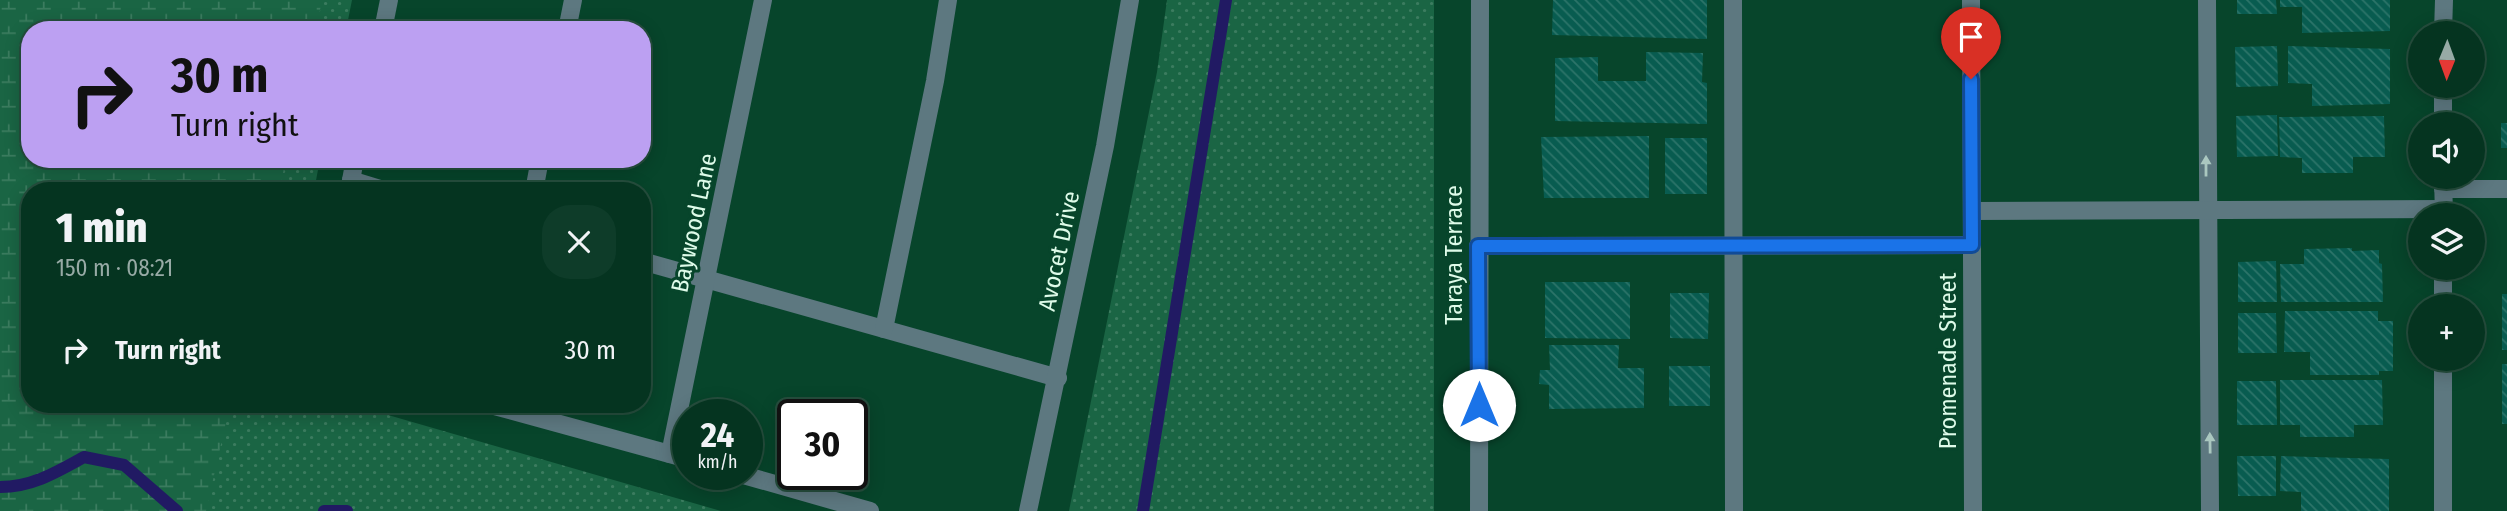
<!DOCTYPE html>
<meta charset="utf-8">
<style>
:root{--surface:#053420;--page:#0e3c29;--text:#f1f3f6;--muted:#97aaa5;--line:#264f3e}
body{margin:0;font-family:"Fira Sans Condensed",sans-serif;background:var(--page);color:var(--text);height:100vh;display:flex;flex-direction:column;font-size:26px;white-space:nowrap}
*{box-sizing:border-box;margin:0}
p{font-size:23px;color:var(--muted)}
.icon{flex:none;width:38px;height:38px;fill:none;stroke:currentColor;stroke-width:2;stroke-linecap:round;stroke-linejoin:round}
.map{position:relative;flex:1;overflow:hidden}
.panel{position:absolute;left:21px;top:182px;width:630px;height:231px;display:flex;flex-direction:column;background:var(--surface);border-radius:28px;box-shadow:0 4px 18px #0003,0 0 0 2px var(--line)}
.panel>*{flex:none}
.banner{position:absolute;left:21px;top:21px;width:630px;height:147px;border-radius:28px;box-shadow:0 4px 18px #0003,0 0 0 2px var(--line);background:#bca0f2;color:#111;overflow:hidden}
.needle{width:46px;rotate:181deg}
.tools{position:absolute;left:2408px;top:21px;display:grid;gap:14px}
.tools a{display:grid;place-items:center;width:77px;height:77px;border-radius:50%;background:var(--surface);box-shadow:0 4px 18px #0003,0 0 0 2px var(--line);font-size:35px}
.speed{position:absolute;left:672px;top:399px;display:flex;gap:14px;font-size:35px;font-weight:700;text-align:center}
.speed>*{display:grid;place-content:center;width:91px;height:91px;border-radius:50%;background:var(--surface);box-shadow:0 4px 18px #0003,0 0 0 2px var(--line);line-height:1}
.speed small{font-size:18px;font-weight:400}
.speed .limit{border:4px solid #111;border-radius:10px;background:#fff;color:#111}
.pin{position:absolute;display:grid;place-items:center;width:60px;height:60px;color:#fff;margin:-72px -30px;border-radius:50% 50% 50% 0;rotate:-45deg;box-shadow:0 0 7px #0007}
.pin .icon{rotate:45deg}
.me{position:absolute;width:77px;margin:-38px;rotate:0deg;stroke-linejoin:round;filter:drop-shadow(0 0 5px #0008)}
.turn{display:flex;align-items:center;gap:24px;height:147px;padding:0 35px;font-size:32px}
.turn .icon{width:91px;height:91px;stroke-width:2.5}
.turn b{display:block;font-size:49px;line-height:60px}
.round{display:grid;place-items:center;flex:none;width:74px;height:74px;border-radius:28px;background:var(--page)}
.summary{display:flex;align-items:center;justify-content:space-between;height:119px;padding:0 35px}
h1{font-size:42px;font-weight:800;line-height:52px}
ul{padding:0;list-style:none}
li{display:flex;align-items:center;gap:21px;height:98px;padding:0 35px}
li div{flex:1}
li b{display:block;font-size:26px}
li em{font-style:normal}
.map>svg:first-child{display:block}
.grass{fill:url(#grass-dots)}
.wetland{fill:url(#wetland-marsh)}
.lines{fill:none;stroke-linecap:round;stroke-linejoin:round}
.stream{stroke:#211a63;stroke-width:12}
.building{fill:url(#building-back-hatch)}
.lane{stroke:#5d7880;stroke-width:18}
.street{stroke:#5d7880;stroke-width:18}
.oneway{fill:#aac7bf}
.route-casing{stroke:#114b97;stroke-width:18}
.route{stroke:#1a73e8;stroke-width:12}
.labels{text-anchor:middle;stroke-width:6;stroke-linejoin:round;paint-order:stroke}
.street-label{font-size:24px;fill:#defbe9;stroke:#07452b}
</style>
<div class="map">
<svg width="2507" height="511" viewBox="0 0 2507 511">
<defs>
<pattern id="grass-dots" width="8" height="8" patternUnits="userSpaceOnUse" patternTransform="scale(1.75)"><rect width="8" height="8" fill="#1a6544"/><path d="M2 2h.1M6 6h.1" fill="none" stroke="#3b7c5f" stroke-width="1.8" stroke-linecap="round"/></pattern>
<pattern id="wetland-marsh" width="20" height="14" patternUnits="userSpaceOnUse" patternTransform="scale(1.75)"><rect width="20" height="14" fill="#1a6544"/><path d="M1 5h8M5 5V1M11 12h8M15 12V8" fill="none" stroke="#3b7c5f"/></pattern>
<pattern id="building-back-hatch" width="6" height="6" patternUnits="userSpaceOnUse" patternTransform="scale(1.75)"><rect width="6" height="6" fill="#085c50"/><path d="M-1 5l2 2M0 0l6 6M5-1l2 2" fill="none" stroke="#2c7469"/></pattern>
</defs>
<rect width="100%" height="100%" fill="#07452b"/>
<!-- grass -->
<g class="grass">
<polygon points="0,0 352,0 346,30 30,30 30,159 320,159 314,191 30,191 30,404 350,404 721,511 0,511"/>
<polygon points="1167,0 1434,0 1434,511 1069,511 1157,72"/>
</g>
<!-- wetland -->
<polygon class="wetland" points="0,0 322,0 316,30 30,30 30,159 286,159 279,191 30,191 30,404 230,404 206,511 0,511"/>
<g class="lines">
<!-- stream -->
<g class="stream">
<path d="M0 487C32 487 57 472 84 457L124 465 177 511"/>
<polyline points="324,511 347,511"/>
<polyline points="1143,511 1226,0"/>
</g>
</g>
<!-- building -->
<g class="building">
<polygon points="1553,0 1707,0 1707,39 1552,35"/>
<polygon points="2237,0 2276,0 2277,14 2237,14"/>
<polygon points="2280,0 2390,0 2390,31 2302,33 2302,7 2280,7"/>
<polygon points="2277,46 2278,86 2236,87 2235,47"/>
<polygon points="2288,46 2390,49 2390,104 2312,106 2312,84 2288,83"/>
<polygon points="1646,52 1703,53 1702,82 1707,83 1707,124 1555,121 1555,58 1598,57 1598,81 1646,81"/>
<polygon points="2277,115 2278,156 2237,157 2236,116"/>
<polygon points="2384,116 2385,157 2353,157 2353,173 2302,173 2302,158 2280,157 2279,117"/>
<rect x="2501" y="123" width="6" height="25"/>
<polygon points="1649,136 1649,198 1544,198 1541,137"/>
<rect x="1665" y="138" width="42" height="56"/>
<polygon points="2352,248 2352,251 2379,250 2379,263 2382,264 2383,302 2281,302 2280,264 2304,264 2304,249"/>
<polygon points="2276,261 2277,302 2238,302 2238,262"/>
<polygon points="1545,282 1630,282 1630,339 1545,338"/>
<polygon points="1670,293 1709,293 1708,339 1670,338"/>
<rect x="2502" y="294" width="5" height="56"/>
<polygon points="2285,311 2378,311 2378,321 2393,321 2393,371 2379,371 2379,375 2310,375 2310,352 2284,352"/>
<polygon points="2238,313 2276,313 2277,353 2238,353"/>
<polygon points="1549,345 1619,345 1618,368 1644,368 1644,408 1549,409 1549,385 1539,384 1540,370 1550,370"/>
<rect x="2502" y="364" width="5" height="60"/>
<rect x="1669" y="366" width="41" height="40"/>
<polygon points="2280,380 2382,380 2383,425 2354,425 2354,437 2300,437 2300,425 2280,425"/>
<polygon points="2237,381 2276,381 2277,425 2237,425"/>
<polygon points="2237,456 2276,456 2276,496 2238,496"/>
<polygon points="2281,456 2389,459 2389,511 2301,511 2301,492 2280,491"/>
</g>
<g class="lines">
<!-- lane -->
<g class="lane">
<polyline points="1733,0 1734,511"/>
<polyline points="2207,0 2210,511"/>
<polyline points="567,30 573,0"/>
<polyline points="351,180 387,191"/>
<polyline points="2443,189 2507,189"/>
<polyline points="534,191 540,159"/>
<polyline points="1972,211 2444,209"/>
<polyline points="1478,246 1972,245"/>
<polyline points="642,261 1058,378"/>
<polyline points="884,329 935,81 948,0"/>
</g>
<!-- street -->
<g class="street">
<polyline points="1971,0 1973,511"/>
<polyline points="383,30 389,0"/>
<polyline points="2443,33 2444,0"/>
<polyline points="2443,124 2443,86"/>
<polyline points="2443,177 2444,215"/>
<polyline points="349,191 355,159"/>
<polyline points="2443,306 2443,268"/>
<polyline points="487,404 688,459"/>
<polyline points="670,454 763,0"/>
<polyline points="740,474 870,511"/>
<polyline points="1028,511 1105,146 1130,0"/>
<polyline points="1479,511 1480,0"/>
<polyline points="2443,511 2443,359"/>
</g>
</g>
<!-- one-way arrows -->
<defs><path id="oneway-solid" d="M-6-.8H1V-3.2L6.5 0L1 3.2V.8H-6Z" transform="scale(1.75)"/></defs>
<g class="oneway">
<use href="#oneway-solid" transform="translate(2206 166) rotate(-90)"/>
<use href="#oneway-solid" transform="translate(2210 443) rotate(-91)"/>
</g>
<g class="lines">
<!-- route casing -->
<g class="route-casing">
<polyline id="route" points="1479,405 1478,246 1972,245 1971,79"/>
</g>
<!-- route -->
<use href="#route" class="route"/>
</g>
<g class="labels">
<!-- street labels -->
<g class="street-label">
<text transform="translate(694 223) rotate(-78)" y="8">Baywood Lane</text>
<text transform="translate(1059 251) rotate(-78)" y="8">Avocet Drive</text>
<text transform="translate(1454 255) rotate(-90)" y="8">Taraya Terrace</text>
<text transform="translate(1948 361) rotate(-90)" y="8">Promenade Street</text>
</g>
</g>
</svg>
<div class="tools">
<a><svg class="needle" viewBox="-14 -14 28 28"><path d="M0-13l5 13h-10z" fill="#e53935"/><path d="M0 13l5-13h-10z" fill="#97aaa5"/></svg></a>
<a><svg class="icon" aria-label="sound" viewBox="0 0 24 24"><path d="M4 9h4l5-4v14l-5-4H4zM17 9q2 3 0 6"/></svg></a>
<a><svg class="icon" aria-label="layers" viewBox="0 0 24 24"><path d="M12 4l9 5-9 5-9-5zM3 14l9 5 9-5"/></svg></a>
<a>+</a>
</div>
<div class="speed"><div>24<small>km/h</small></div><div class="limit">30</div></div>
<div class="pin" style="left:1971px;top:79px;background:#d93025"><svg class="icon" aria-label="arrive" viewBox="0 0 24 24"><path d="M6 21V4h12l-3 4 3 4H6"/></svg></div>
<svg class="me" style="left:1479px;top:405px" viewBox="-20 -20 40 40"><circle r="19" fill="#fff"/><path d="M0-13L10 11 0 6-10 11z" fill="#1a73e8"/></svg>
<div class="banner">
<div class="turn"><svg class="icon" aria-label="right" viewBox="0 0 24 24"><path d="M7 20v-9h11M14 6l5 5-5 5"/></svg><div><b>30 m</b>Turn right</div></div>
</div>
<section class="panel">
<div class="summary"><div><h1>1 min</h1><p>150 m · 08:21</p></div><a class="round"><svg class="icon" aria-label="close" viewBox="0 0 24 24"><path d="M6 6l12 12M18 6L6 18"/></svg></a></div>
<ul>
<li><svg class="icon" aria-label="right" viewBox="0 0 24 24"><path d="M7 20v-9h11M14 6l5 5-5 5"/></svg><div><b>Turn right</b></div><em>30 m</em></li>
</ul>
</section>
</div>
